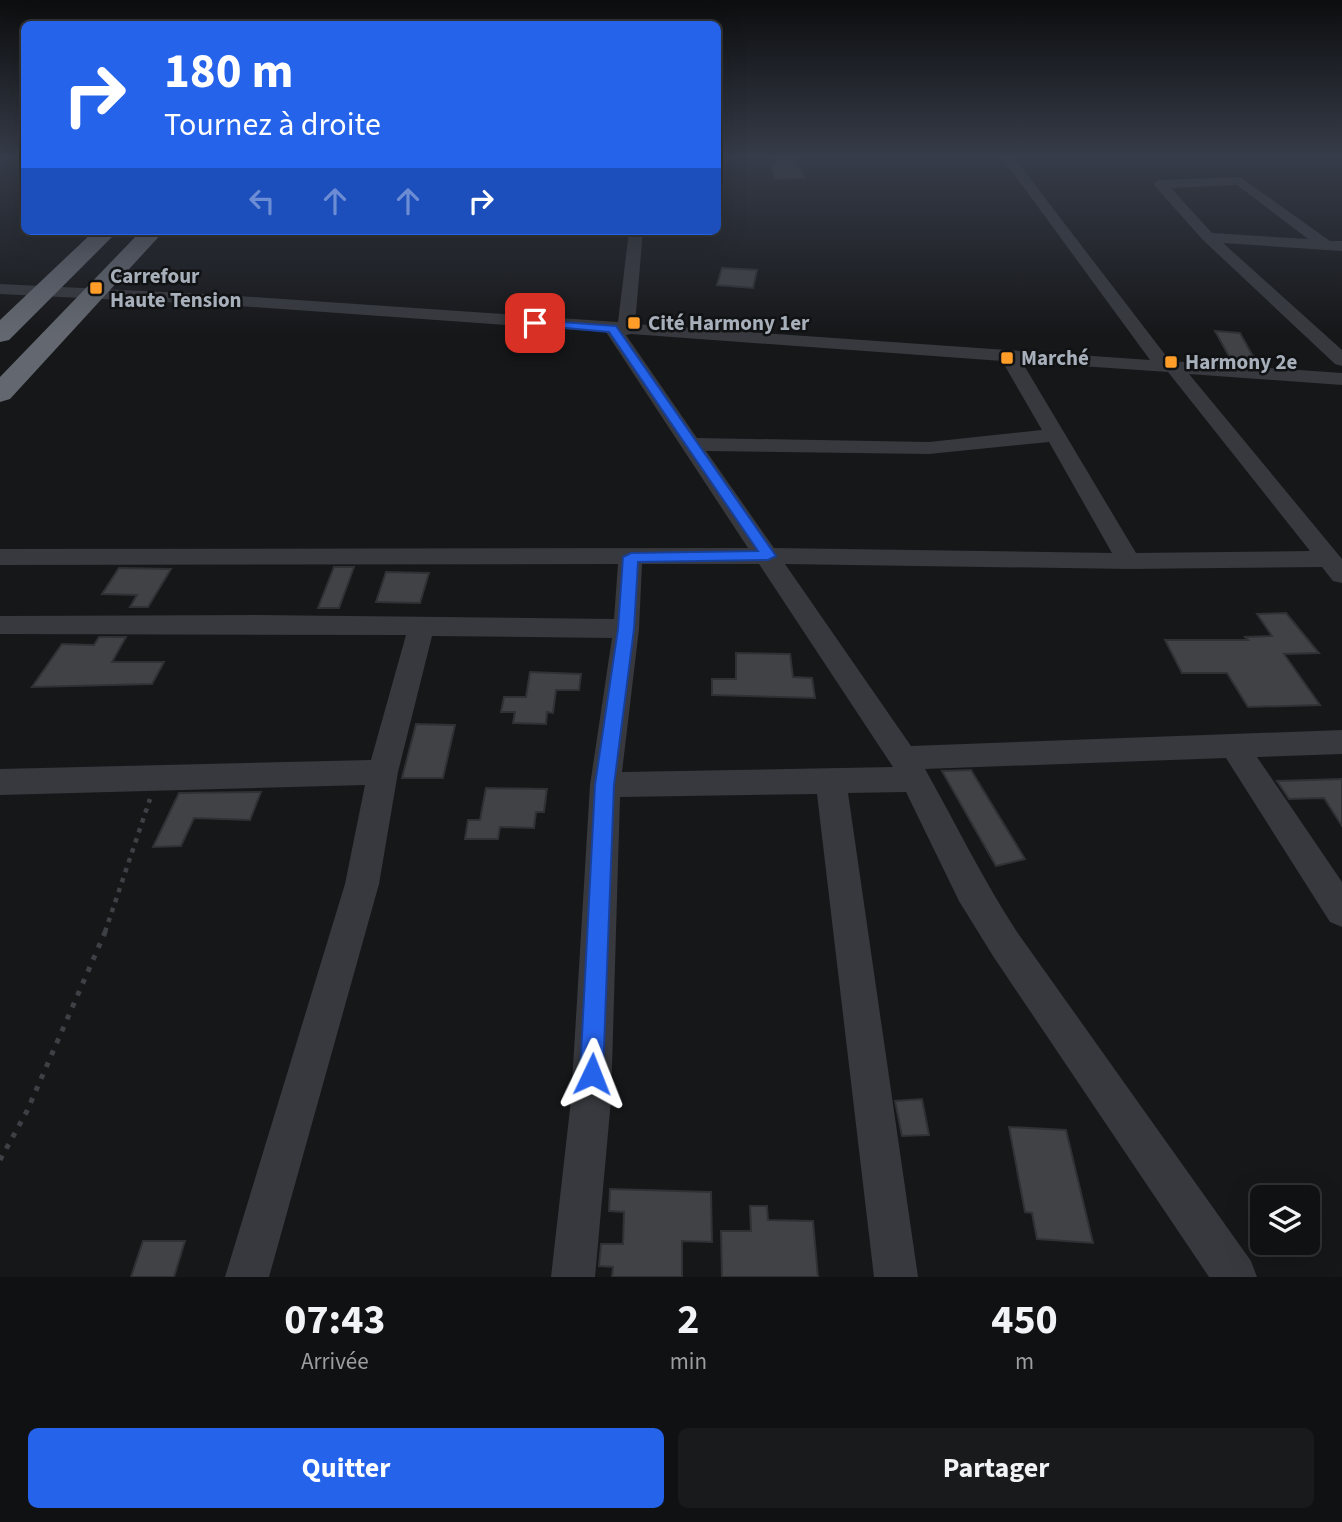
<!DOCTYPE html>
<html lang="fr">
<meta charset="utf-8">
<style>
:root{--surface:#101113;--page:#191a1c;--text:#f1f3f6;--muted:#9c9da0;--line:#303133;--accent:#2563eb}
body{margin:0;font-family:"Source Sans 3",sans-serif;background:var(--page);color:var(--text);height:100vh;display:flex;flex-direction:column;font-size:26px;white-space:nowrap}
*{box-sizing:border-box;margin:0}
p{font-size:23px;color:var(--muted)}
.icon{flex:none;width:38px;height:38px;fill:none;stroke:currentColor;stroke-width:2;stroke-linecap:round;stroke-linejoin:round}
.map{position:relative;height:1277px;overflow:hidden}
.panel{display:flex;flex-direction:column;background:var(--surface);flex:1}
.panel>*{flex:none}
.banner{position:absolute;left:21px;top:21px;width:700px;height:214px;border-radius:10px;box-shadow:0 7px 28px #0002,0 0 0 2px var(--line);background:#2563eb;color:#fff;overflow:hidden}
.tools{position:absolute;left:1250px;top:1185px;display:grid;gap:14px}
.tools a{display:grid;place-items:center;width:70px;height:70px;border-radius:10px;background:var(--surface);box-shadow:0 7px 28px #0002,0 0 0 2px var(--line);font-size:35px}
.pin{position:absolute;display:grid;place-items:center;width:60px;height:60px;color:#fff;margin:-30px;border-radius:14px;box-shadow:0 4px 10px #0006}
.me{position:absolute;width:77px;margin:-38px;rotate:2deg;stroke-linejoin:round;filter:drop-shadow(0 0 5px #0008)}
.turn{display:flex;align-items:center;gap:24px;height:147px;padding:0 28px;font-size:32px}
.turn .icon{width:91px;height:91px;stroke-width:2.5}
.turn b{display:block;font-size:49px;line-height:60px}
.lanes{display:flex;align-items:center;height:66px;padding:0 28px;background:#0003;justify-content:center;gap:35px;direction:ltr}
.lanes .off{opacity:.35}
.eta{display:flex;justify-content:space-evenly;align-items:center;height:119px;text-align:center}
.eta b{font-size:42px;font-weight:700;line-height:49px}
.primary-button{display:flex;gap:14px;margin-top:auto;padding:14px 28px}
.primary-button a{flex:1;height:80px;border-radius:10px;background:var(--accent);color:#fff;font-size:28px;font-weight:700;line-height:80px;text-align:center}
.primary-button a+a{background:var(--page);color:var(--text)}
.map>svg:first-child{display:block}
.building{fill:#404246;stroke:#303135;stroke-width:2}
.lines{fill:none;stroke-linecap:round;stroke-linejoin:round}
.path-far1{stroke:#3d4045;stroke-width:4.5;stroke-dasharray:4.5 6;stroke-linecap:butt}
.path{stroke:#3d4045;stroke-width:5;stroke-dasharray:5 8;stroke-linecap:butt}
.minor{fill:#37393e;fill-rule:evenodd}
.highway{fill:#636870;fill-rule:evenodd}
.route{fill:#2563eb;stroke:#184099;stroke-width:2}
.poi-dot{fill:#ff9d28;stroke:#111214;stroke-width:2.5}
.labels{text-anchor:middle;stroke-width:5;stroke-linejoin:round;paint-order:stroke}
.far-poi-label{font-size:21px;font-weight:bold;fill:#a7afba;stroke:#111214;text-anchor:start}
</style>
<div class="map">
<svg width="1342" height="1277" viewBox="0 0 1342 1277">
<rect width="100%" height="100%" fill="#161719"/>
<!-- building -->
<g class="building">
<polygon points="773,155 794,155 805,178 775,179 770,164 776,163"/>
<polygon points="722,268 757,270 753,288 717,285"/>
<polygon points="1215,331 1240,333 1255,360 1230,358"/>
<polygon points="334,567 354,567 339,608 318,608"/>
<polygon points="119,568 171,569 148,607 130,607 137,595 102,594"/>
<polygon points="386,572 429,573 420,603 376,602"/>
<polygon points="1286,613 1319,653 1284,654 1320,705 1248,707 1227,673 1182,673 1165,640 1248,640 1245,637 1272,636 1257,614"/>
<polygon points="99,637 126,637 112,662 164,662 152,684 32,687 62,644 94,645"/>
<polygon points="736,653 790,654 793,677 812,678 815,698 712,695 712,679 736,679"/>
<polygon points="530,672 581,674 579,690 556,690 553,713 547,712 546,724 513,723 515,712 501,712 504,697 526,697"/>
<polygon points="416,724 455,725 443,778 402,778"/>
<polygon points="971,770 1025,859 996,866 942,771"/>
<polygon points="1342,779 1342,826 1324,798 1289,799 1277,781"/>
<polygon points="486,788 547,789 544,812 536,812 534,828 500,827 498,839 465,839 468,820 480,820"/>
<polygon points="261,792 250,820 194,818 181,846 153,847 179,793"/>
<polygon points="922,1099 929,1135 902,1136 895,1101"/>
<polygon points="1009,1127 1066,1130 1093,1243 1037,1239 1032,1213 1025,1212"/>
<polygon points="610,1189 711,1192 712,1242 682,1241 682,1277 612,1277 613,1267 599,1266 601,1244 623,1244 624,1212 609,1211"/>
<polygon points="750,1206 767,1206 768,1220 813,1221 818,1277 722,1277 721,1231 751,1231"/>
<polygon points="143,1241 185,1241 174,1277 131,1277"/>
</g>
<g class="lines">
<!-- path-far1 -->
<polyline class="path-far1" points="105,932 150,799"/>
<!-- path -->
<polyline class="path" points="0,1160 27,1111 106,930"/>
<!-- minor -->
<g class="minor">
<path d="M1000 155H1012L1170 361 1342 373V385L1189 374 1342 559V583L1333 581 1322 567 1129 569 785 564 911 746 1342 730V754L1257 757 1342 882V927L1330 922 1226 758 925 769C956 824 983 880 1017 932L1251 1261 1257 1277H1209L993 956 959 901 906 792 848 793 918 1277H874L817 794 620 797 611 1100 595 1277H551L571 1100 590 785 612 638 432 636 398 772 379 884 269 1277H225L345 884 365 785 0 795V769L371 760 406 635 0 634V616L258 615 614 619 618 564 0 565V549L748 548 606 332 225 305 0 294V284L225 295 618 322 629 231H643L635 324 1150 360ZM631 334 1002 361 1042 430 929 442 697 438 626 335ZM1022 362 1168 372 1310 551 1136 553ZM1049 442 1112 553 774 548 706 451 929 454ZM642 564H759L893 767 622 772 639 629Z"/>
<path d="M1240 177 1330 241H1342V251L1223 243 1342 350V366L1335 364 1203 240 1153 184 1160 180ZM1237 185 1308 239 1212 233 1171 188Z"/>
</g>
<!-- highway -->
<g class="highway">
<polygon points="94,231 118,231 9,340 0,342 0,320"/>
<polygon points="141,231 164,231 10,399 0,402 0,377"/>
</g>
</g>
<!-- sky -->
<linearGradient id="sky" x2="0" y2="1"><stop stop-color="#0c0d0e"/><stop offset="0.47" stop-color="#363c49"/><stop offset="1" stop-color="#363c49" stop-opacity="0"/></linearGradient>
<rect width="1342" height="333" fill="url(#sky)"/>
<!-- route -->
<polygon class="route" points="535,320 616,326 776,556 768,560 638,562 634,629 614,785 603,1074 600,1082 592,1086 584,1082 580,1074 595,785 618,629 623,557 631,553 758,551 609,332 532,325 530,323"/>
<!-- markers -->
<g class="poi-dot">
<rect x="89" y="281" width="14" height="14" rx="3.5"/>
<rect x="627" y="316" width="14" height="14" rx="3.5"/>
<rect x="1000" y="351" width="14" height="14" rx="3.5"/>
<rect x="1164" y="355" width="14" height="14" rx="3.5"/>
</g>
<g class="labels">
<!-- far-poi labels -->
<g class="far-poi-label">
<text x="110" y="283">Carrefour<tspan x="110" dy="24">Haute Tension</tspan></text>
<text x="648" y="330">Cité Harmony 1er</text>
<text x="1021" y="365">Marché</text>
<text x="1185" y="369">Harmony 2e</text>
</g>
</g>
</svg>
<div class="tools">
<a><svg class="icon" aria-label="layers" viewBox="0 0 24 24"><path d="M12 4l9 5-9 5-9-5zM3 14l9 5 9-5"/></svg></a>
</div>
<div class="pin" style="left:535px;top:323px;background:#d93025"><svg class="icon" aria-label="arrive" viewBox="0 0 24 24"><path d="M6 21V4h12l-3 4 3 4H6"/></svg></div>
<svg class="me" style="left:592px;top:1074px" viewBox="-20 -20 40 40"><path d="M0-17L14 15 0 8-14 15z" fill="#2563eb" stroke="#fff" stroke-width="4"/></svg>
<div class="banner">
<div class="turn"><svg class="icon" aria-label="right" viewBox="0 0 24 24"><path d="M7 20v-9h11M14 6l5 5-5 5"/></svg><div><b>180 m</b>Tournez à droite</div></div>
<div class="lanes"><svg class="icon off" aria-label="left" viewBox="0 0 24 24"><path d="M17 20v-9H6M10 6l-5 5 5 5"/></svg><svg class="icon off" aria-label="ahead" viewBox="0 0 24 24"><path d="M12 20V5M6 11l6-6 6 6"/></svg><svg class="icon off" aria-label="ahead" viewBox="0 0 24 24"><path d="M12 20V5M6 11l6-6 6 6"/></svg><svg class="icon" aria-label="right" viewBox="0 0 24 24"><path d="M7 20v-9h11M14 6l5 5-5 5"/></svg></div>
</div>
</div>
<section class="panel">
<div class="eta">
<div><b>07:43</b><p>Arrivée</p></div>
<div><b>2</b><p>min</p></div>
<div><b>450</b><p>m</p></div>
</div>
<div class="primary-button"><a>Quitter</a><a>Partager</a></div>
</section>
